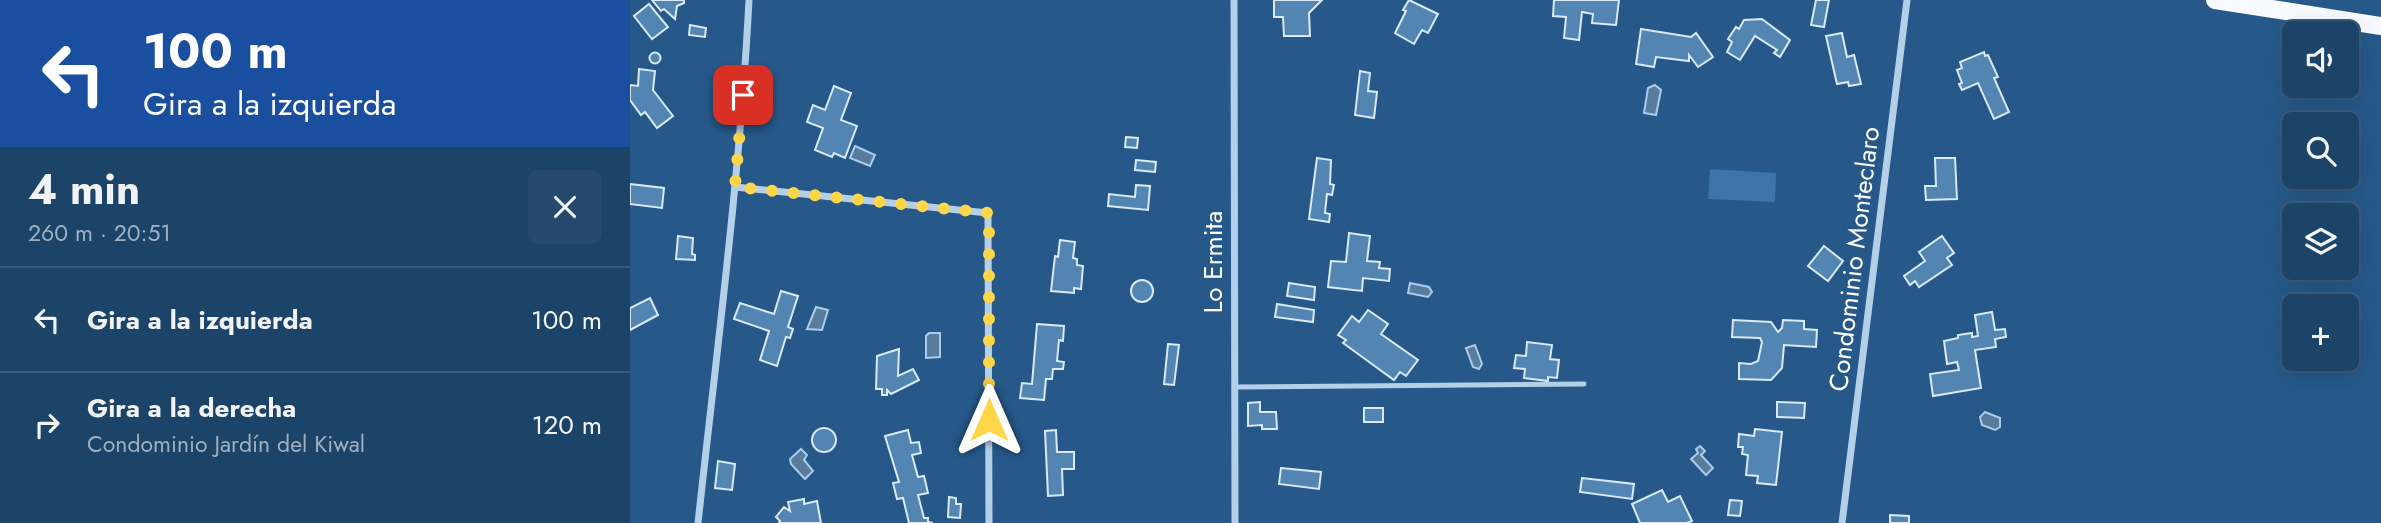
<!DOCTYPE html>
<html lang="es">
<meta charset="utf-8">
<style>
:root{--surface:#1c4368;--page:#254a6e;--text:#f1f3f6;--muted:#a0b0c0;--line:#3a5c7c}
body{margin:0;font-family:Jost,sans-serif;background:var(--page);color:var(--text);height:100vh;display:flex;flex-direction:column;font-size:26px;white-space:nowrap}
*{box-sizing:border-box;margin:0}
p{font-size:23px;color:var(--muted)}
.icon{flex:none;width:38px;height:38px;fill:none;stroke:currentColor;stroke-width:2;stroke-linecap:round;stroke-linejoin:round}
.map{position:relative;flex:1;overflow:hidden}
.sheet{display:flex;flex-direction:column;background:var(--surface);width:630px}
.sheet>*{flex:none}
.hud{background:#1a4fa0;color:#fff;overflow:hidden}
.controls{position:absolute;left:1652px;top:21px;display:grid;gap:14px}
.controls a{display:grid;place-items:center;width:77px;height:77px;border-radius:10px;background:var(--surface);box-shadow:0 7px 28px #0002,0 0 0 2px var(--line);font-size:35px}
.pin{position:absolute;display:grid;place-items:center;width:60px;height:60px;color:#fff;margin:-30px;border-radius:14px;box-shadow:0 4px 10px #0006}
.me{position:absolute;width:77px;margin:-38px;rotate:0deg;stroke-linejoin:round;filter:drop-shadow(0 0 5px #0008)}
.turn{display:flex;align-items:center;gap:24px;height:147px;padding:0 28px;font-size:32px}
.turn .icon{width:91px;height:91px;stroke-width:2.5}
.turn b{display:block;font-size:49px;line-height:60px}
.round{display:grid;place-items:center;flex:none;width:74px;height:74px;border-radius:10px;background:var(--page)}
.headline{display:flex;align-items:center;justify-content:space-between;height:119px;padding:0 28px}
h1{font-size:42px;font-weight:700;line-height:52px}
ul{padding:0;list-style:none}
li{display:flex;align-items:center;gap:21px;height:105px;padding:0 28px;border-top:2px solid var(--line)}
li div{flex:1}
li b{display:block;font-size:26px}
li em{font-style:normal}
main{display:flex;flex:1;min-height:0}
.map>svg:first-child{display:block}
.green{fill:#3b74a6}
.water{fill:#597b9c;stroke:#a8ccea;stroke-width:2}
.building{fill:#5385b2;stroke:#d8e9f7;stroke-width:2}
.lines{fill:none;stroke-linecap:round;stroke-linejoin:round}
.lane{stroke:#b4d0e9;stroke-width:5}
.street{stroke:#b4d0e9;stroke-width:7}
.primary{stroke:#f7fafe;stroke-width:18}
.route{stroke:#ffd54a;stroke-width:12;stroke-dasharray:0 21.6}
.labels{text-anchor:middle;stroke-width:7;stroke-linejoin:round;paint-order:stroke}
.street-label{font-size:26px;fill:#fff;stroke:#26598a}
</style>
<main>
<section class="sheet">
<div class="hud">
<div class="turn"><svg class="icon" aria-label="left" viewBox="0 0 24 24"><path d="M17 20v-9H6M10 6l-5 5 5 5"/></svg><div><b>100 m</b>Gira a la izquierda</div></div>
</div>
<div class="headline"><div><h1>4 min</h1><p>260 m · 20:51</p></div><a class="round"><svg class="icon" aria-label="close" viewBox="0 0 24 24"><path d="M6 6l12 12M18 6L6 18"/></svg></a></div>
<ul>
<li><svg class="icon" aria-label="left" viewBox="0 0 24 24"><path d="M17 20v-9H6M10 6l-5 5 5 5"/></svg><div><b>Gira a la izquierda</b></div><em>100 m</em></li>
<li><svg class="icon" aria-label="right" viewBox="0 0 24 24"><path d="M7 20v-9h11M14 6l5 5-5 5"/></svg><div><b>Gira a la derecha</b><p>Condominio Jardín del Kiwal</p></div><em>120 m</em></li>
</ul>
</section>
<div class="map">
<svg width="1751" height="523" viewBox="0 0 1751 523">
<rect width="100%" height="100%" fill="#26598a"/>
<!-- green -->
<polygon class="green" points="1080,169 1146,173 1145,202 1078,199"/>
<!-- water -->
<g class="water">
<polygon points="1025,85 1031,90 1026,115 1014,113 1018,88"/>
<polygon points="225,146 245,155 240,166 220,158"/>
<polygon points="780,283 799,287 802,292 798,297 778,293"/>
<polygon points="186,307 198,310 192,330 177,329"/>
<polygon points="299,333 310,333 310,357 296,358 296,336"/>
<polygon points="845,345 852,364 849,369 843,367 836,348"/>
<polygon points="1355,412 1370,418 1370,427 1365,430 1352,425 1350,417"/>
<polygon points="1070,446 1075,451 1071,455 1083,468 1076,475 1061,459 1068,453 1066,449"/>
<polygon points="171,449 177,455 174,460 183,471 175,479 161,464 160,459"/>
</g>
<!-- building -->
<g class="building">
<polygon points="22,0 54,0 54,3 47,6 45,19 34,9 31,11"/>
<polygon points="644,0 692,0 679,13 680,36 654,36 653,17 644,17"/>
<polygon points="779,0 808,14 798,33 792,30 784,44 765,33 776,11 773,10"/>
<polygon points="924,0 989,0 986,25 962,23 963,14 952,12 949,40 934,38 936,17 923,16"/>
<polygon points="1186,0 1199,0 1194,27 1181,25"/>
<polygon points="19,4 38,27 22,39 4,16"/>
<polygon points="1132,19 1160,40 1150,57 1144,53 1147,50 1125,36 1110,60 1097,52 1102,42 1098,39 1106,27 1109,29 1114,20"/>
<polygon points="60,25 76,28 75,37 59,35"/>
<polygon points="1011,29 1061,37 1066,33 1083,57 1068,67 1059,55 1059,61 1026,57 1024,67 1006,64"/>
<polygon points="1212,33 1217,57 1224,55 1231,84 1219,86 1218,82 1207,84 1196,36"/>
<polygon points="1354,52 1355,56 1358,55 1368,77 1364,78 1379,112 1364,119 1348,83 1332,90 1329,84 1332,83 1327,70 1332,68 1330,62"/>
<circle cx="25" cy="58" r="5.5"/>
<polygon points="9,69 25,71 23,90 43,116 27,128 15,112 11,115 0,100 0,85 8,86"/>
<polygon points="730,71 740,73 738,91 747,92 744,118 725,115"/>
<polygon points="204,86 221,93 211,120 227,126 215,158 204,153 202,157 185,150 193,128 177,122 183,105 195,110"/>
<polygon points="496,137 508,138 507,148 495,147"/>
<polygon points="687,158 701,160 700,184 704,185 702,195 697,194 695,213 700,214 699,222 679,219"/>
<polygon points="1305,158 1325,158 1327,199 1296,200 1295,186 1306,186"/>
<polygon points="506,160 526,162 525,172 505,170"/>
<polygon points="0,184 34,188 32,208 0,204"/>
<polygon points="506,185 520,186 518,210 478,206 479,194 505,197"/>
<polygon points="719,233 740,236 737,261 750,262 749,268 760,269 759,281 733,278 732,291 698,287 701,261 716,262"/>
<polygon points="48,236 63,238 62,254 65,255 65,260 46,259"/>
<polygon points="1312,236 1324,253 1317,258 1322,265 1289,287 1285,281 1280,285 1274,276 1295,261 1289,252"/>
<polygon points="430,240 445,242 443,258 447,259 447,265 453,266 451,289 444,288 444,293 421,291 425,256 428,257"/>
<polygon points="1194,246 1213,261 1198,281 1178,266"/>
<circle cx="512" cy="291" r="11"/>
<polygon points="659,283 685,287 684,300 657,296"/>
<polygon points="151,291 168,296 158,327 163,329 160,338 156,337 147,366 130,360 139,331 104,319 110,303 144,314"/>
<polygon points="20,298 28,315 0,330 0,308"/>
<polygon points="647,304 684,310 683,322 645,317"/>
<polygon points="738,310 758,324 751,334 788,360 776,376 770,372 764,380 713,343 716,340 708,335 722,316 729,322"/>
<polygon points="1362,312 1365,330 1375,329 1376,337 1365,339 1366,347 1345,350 1351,388 1303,396 1300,374 1329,370 1327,362 1317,364 1314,341 1328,338 1328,335 1342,333 1342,337 1348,336 1345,315"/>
<polygon points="1103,320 1141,322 1148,332 1152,328 1153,320 1174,321 1174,329 1187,330 1186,347 1154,345 1152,368 1141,380 1109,379 1109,363 1121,364 1128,361 1132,342 1130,338 1102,337"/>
<polygon points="407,324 434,326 433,341 429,340 427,361 434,362 433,369 423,369 422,379 416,379 414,400 390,398 392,383 402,384"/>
<polygon points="897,342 922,345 920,359 929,360 927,378 918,377 918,381 894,378 895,369 884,368 886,355 896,356"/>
<polygon points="538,344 549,345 544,385 534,384"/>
<polygon points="269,349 268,376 283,369 289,380 261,394 257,390 257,395 252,395 252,389 246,389 247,356"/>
<polygon points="630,402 630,412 646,412 647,429 632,429 632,425 618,426 618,403"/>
<polygon points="1147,402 1175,403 1174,418 1147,417"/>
<rect x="734" y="408" width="19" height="14"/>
<circle cx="194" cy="440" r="12"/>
<polygon points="1125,429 1152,432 1146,485 1127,483 1128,476 1116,475 1118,455 1112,454 1113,447 1108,447 1109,434 1124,436"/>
<polygon points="278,430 281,443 289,442 291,453 282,455 288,477 294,476 298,493 288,495 294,518 298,518 298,522 303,523 279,523 273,498 267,499 263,483 269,482 255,436"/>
<polygon points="426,430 427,452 444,452 444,469 432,469 433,495 418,496 415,431"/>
<polygon points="88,461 105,464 102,490 85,488"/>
<polygon points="651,468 691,472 689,489 649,484"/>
<polygon points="952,478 1004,484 1002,499 950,492"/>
<polygon points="1032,490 1038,502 1050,496 1062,521 1057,523 1010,523 1002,504"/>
<polygon points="319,497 326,498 326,504 331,504 330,518 318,517"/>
<polygon points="174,499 174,504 187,501 191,523 149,523 150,521 146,517 154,507 160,511 158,502"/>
<polygon points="1100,500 1112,501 1110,516 1098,515"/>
<polygon points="1260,515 1279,516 1279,523 1260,523"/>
</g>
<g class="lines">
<!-- lane -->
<polyline class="lane" points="605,387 954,384"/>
<!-- street -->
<g class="street">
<polyline points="604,0 605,523"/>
<polyline points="105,187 358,213 359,523"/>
<path d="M68 523C87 349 110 175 119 0"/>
<polyline points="1212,523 1277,0"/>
</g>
<!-- primary -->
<polyline class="primary" points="1585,0 1751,26"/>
</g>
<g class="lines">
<!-- route -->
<polyline class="route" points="113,95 105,187 359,213 359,420"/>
</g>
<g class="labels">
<!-- street labels -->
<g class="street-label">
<text transform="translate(1224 259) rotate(-83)" y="9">Condominio Monteclaro</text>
<text transform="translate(583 262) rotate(-90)" y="9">Lo Ermita</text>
</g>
</g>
</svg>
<div class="controls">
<a><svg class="icon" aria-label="sound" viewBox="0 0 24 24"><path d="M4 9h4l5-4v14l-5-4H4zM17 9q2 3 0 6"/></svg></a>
<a><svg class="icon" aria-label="search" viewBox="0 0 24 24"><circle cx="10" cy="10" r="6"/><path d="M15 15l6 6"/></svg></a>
<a><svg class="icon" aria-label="layers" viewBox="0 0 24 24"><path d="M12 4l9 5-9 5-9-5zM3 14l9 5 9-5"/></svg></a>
<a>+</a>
</div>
<div class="pin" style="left:113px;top:95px;background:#d93025"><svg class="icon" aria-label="arrive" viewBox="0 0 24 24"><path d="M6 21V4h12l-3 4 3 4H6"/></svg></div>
<svg class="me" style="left:359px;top:420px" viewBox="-20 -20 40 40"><path d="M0-17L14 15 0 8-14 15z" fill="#ffd54a" stroke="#fff" stroke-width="4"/></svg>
</div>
</main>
